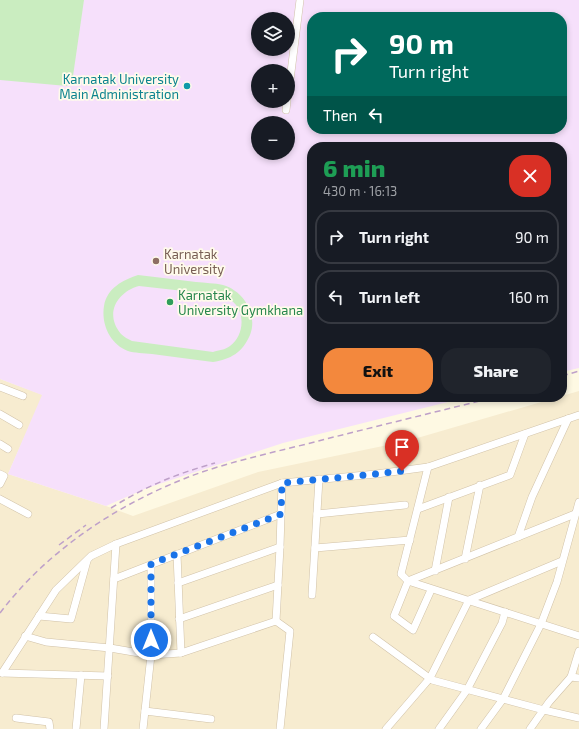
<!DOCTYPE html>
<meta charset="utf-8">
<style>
:root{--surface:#171b24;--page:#20242c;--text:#f1f3f6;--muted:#9ea1a6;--line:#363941;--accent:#f3883d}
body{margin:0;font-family:"Exo 2",sans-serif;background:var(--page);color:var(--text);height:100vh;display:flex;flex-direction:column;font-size:15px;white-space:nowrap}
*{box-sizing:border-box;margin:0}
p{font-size:13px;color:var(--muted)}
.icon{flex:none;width:22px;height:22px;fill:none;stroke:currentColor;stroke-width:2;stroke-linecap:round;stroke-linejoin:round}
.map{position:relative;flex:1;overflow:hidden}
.drawer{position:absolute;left:307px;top:142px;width:260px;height:260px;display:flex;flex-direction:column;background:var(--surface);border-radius:16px;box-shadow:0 2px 6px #0003}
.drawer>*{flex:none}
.top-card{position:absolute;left:307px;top:12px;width:260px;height:122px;border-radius:16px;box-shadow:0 2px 6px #0003;background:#00695c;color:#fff;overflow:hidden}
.buttons{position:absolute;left:251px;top:12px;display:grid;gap:8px}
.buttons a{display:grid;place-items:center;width:44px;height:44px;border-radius:50%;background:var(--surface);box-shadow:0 2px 6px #0003;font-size:20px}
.pin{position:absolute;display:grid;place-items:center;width:34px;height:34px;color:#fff;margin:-41px -17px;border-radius:50% 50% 50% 0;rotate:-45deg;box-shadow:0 0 4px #0007}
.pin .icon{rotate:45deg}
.me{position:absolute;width:44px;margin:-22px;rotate:0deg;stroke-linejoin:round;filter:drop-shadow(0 0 3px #0008)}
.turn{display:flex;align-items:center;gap:14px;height:84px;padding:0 16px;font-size:18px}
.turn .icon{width:52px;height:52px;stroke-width:2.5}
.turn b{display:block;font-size:28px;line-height:34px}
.then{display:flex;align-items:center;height:38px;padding:0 16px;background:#0003;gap:8px;font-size:15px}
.round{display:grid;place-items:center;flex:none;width:42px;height:42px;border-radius:16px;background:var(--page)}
.headline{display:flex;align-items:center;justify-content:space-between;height:68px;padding:0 16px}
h1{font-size:24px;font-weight:800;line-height:30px;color:#1e9e55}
.primary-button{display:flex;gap:8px;margin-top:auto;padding:8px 16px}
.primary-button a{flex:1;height:46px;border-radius:16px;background:var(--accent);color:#111;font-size:16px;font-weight:800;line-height:46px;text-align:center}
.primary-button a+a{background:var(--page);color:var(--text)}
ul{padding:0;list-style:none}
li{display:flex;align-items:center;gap:12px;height:54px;margin:0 8px 6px;padding:0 8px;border:2px solid var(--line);border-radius:16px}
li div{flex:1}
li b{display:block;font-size:15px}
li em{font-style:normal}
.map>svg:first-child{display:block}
.residential{fill:#f7ecd0}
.education{fill:#f6e0fb;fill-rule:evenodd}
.green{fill:#caedc0;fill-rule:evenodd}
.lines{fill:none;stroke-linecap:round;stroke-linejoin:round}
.minor-casing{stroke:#d1c2a8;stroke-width:8}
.minor{stroke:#fff;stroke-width:7}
.rail{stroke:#bea0c9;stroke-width:1.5;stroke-dasharray:6 4;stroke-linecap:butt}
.route{stroke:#1a73e8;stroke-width:7;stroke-dasharray:0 12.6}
.culture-dot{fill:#0f9aa8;stroke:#fffbeb;stroke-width:1.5}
.education-dot{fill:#8d6e63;stroke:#fffbeb;stroke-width:1.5}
.leisure-dot{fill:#2e9e5b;stroke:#fffbeb;stroke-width:1.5}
.labels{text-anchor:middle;stroke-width:3.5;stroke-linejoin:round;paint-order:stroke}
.culture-label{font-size:13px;fill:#0d838f;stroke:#fffbeb;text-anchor:end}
.education-label{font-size:13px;fill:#785e54;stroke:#fffbeb;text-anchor:start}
.leisure-label{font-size:13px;fill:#27864d;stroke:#fffbeb;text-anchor:start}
</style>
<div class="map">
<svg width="579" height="729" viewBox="0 0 579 729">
<rect width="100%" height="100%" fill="#fef9e3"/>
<!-- residential -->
<polygon class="residential" points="0,379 43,395 8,474 106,506 133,516 258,472 407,441 579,391 579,729 0,729"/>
<!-- education -->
<path class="education" d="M0 0H579V368L562 372V147H312V397H468L283 443 147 488 106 506 8 474 42 395 0 379ZM312 17H562V129H312ZM258 19H288V49H258ZM258 71H288V101H258ZM258 123H288V153H258Z"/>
<!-- green -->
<g class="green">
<polygon points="0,0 84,0 73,76 67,86 0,80"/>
<path d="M138 275C158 277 177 280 196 282 205 283 215 283 223 285 244 291 258 315 250 335 242 353 231 359 213 362 192 359 172 357 152 354 144 353 134 353 128 351 110 344 101 324 104 306 107 288 123 280 138 275ZM139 286 220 295C224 297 228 299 232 301 246 312 244 336 230 346 225 350 219 350 213 352L132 341C128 339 124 337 121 334 104 314 117 292 139 286Z"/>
</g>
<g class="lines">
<!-- minor casing -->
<g class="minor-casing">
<g id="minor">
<polyline points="288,96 300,0"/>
<polyline points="286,110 287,101"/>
<polyline points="0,387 23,396"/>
<polyline points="0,414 19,425"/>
<polyline points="0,444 8,449"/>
<polyline points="428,467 401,574 408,581 579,636"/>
<polyline points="0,474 4,476 0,484"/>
<polyline points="0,499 28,514"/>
<polyline points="418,509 510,475 525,434"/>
<polyline points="317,514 405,505"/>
<polyline points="518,537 532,497 568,419"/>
<polyline points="315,548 410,540"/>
<polyline points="177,554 181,653"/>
<polyline points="465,559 480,485"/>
<polyline points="435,571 449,497"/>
<polyline points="114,579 281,514"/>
<polyline points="178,583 280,547"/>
<polyline points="431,590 413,630 394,616 408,581 575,514"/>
<polyline points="312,595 319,479"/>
<polyline points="39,616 71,619 87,561"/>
<polyline points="179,619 278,585"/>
<polyline points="276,621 280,547 282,483"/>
<polyline points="25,636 46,642 110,648 151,655 151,565"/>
<polyline points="373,637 432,680 544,710 579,718"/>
<polyline points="2,673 56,590 91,556 116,544 282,483 376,474 428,467 579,415"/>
<polyline points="2,673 108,676"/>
<polyline points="571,677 579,651"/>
<polyline points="145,711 211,719"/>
<polyline points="16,718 49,722 50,729"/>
<polyline points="76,729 81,675"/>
<polyline points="104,729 116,544"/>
<polyline points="143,729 151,655 181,653 276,621 290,631 280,729"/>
<polyline points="386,729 430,678 469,600 562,561"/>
<polyline points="439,729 467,690 502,623 505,612"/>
<polyline points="481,729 503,699 541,624 557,582 579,502"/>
<polyline points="530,729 549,702 571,677 579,678"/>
</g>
</g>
<!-- minor -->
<use href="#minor" class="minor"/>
<!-- rail -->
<g class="rail">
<polyline points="562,376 579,371"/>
<path d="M111 508C146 486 176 474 215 463"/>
<polyline points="59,545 86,525"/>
<path d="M0 613C47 551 115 506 186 478 229 461 281 451 326 439 382 425 439 411 496 397"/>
</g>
</g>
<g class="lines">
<!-- route -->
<polyline class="route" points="151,640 151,564 281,514 282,483 376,474 402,471"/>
</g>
<!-- markers -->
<circle class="culture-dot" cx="187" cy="86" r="4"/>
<circle class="education-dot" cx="156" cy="261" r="4"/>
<circle class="leisure-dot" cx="170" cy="302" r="4"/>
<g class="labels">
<!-- culture labels -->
<g class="culture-label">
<text x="179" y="84">Karnatak University<tspan x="179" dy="15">Main Administration</tspan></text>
</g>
<!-- education labels -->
<g class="education-label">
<text x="164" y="259">Karnatak<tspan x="164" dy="15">University</tspan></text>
</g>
<!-- leisure labels -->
<g class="leisure-label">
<text x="178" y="300">Karnatak<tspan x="178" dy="15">University Gymkhana</tspan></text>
</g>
</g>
</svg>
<div class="buttons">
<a><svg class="icon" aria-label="layers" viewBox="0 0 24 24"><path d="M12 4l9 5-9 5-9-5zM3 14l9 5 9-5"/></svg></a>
<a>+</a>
<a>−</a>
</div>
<div class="pin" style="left:402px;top:471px;background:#d93025"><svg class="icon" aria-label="arrive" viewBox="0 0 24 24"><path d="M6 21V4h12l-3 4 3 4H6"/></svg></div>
<svg class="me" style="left:151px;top:640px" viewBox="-20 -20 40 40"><circle r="17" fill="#1a73e8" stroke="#fff" stroke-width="3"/><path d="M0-11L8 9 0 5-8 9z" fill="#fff"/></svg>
<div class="top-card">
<div class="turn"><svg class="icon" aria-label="right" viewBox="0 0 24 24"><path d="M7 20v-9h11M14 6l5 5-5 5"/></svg><div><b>90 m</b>Turn right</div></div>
<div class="then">Then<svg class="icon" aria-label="left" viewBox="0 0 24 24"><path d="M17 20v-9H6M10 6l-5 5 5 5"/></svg></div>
</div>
<section class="drawer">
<div class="headline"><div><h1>6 min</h1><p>430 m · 16:13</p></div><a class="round" style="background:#d93025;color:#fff"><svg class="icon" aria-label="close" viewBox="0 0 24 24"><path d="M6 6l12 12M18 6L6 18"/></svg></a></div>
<ul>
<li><svg class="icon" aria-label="right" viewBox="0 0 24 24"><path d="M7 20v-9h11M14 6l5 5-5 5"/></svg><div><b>Turn right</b></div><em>90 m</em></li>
<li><svg class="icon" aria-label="left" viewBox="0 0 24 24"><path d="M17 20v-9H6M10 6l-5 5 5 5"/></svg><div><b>Turn left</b></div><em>160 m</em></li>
</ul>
<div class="primary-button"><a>Exit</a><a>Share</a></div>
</section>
</div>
